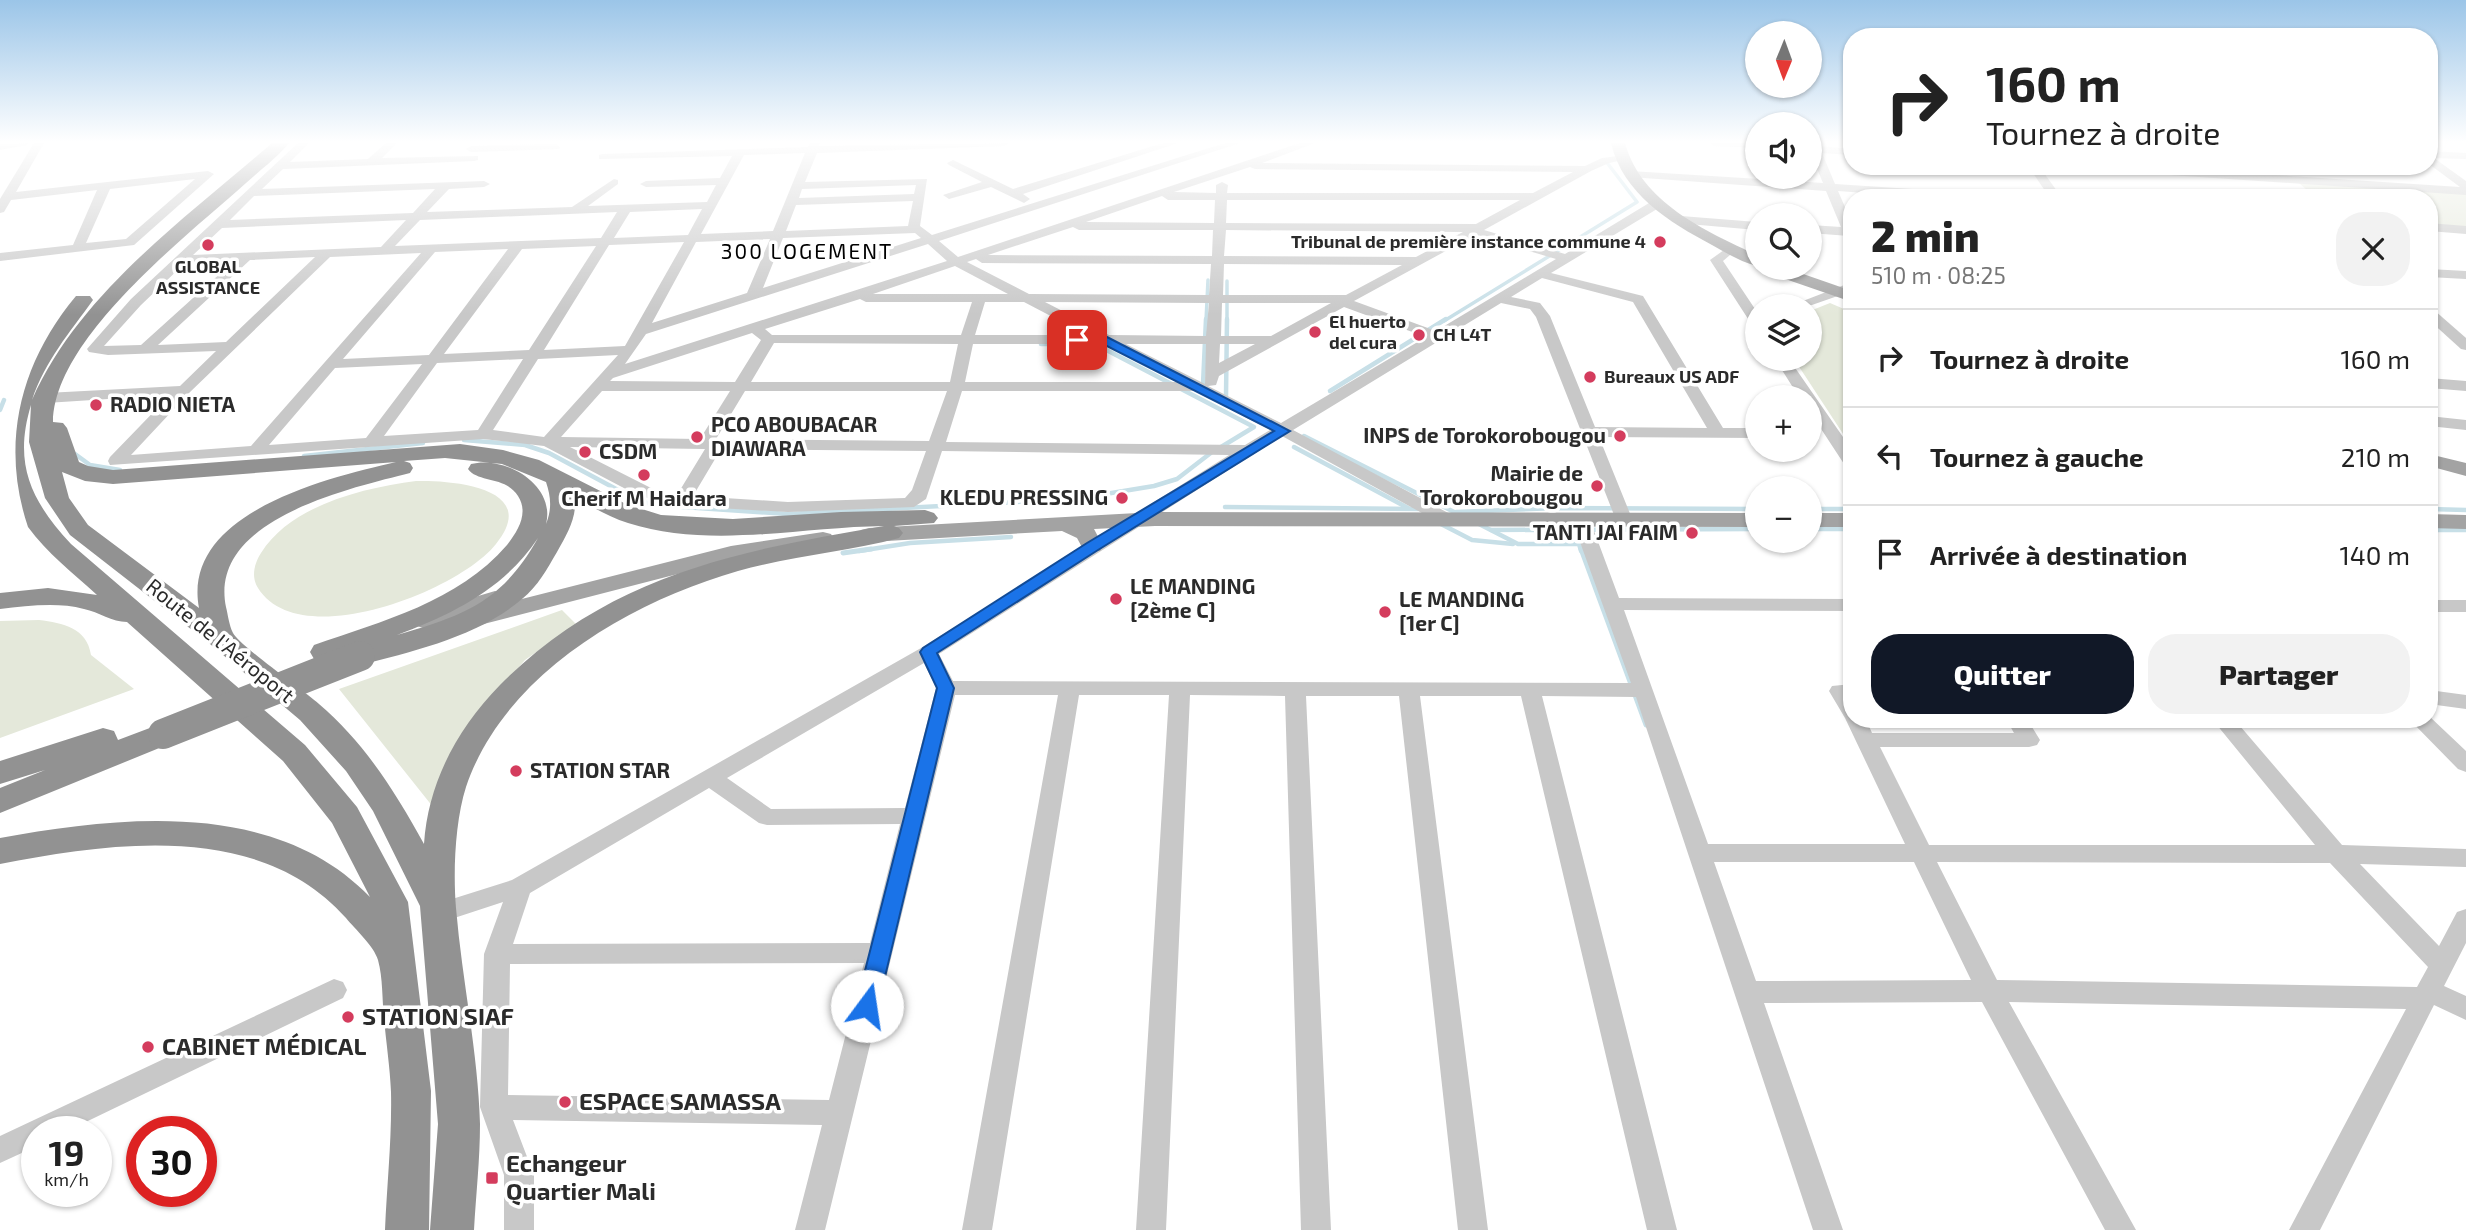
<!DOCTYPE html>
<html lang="fr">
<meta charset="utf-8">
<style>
:root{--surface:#fff;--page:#f2f2f2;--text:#222;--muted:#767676;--line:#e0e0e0;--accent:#111827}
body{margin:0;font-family:"Exo 2",sans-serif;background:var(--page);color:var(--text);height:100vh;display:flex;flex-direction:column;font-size:26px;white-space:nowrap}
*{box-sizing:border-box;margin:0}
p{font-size:23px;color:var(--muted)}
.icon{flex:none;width:38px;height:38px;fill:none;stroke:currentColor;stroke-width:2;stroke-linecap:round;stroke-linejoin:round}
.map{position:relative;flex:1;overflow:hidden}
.sheet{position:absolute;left:1843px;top:189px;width:595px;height:539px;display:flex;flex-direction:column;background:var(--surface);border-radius:28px;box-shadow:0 2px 5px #0004}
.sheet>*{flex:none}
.hud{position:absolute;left:1843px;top:28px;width:595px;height:147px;border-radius:28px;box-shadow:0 2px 5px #0004;background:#fff;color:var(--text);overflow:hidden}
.needle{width:46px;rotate:181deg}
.buttons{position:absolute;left:1745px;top:21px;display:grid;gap:14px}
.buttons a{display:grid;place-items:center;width:77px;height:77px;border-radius:50%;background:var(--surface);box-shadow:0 2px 5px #0004;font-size:35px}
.speed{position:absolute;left:21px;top:1116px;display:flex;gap:14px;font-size:35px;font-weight:700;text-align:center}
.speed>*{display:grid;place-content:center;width:91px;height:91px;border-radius:50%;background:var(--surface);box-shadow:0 2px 5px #0004;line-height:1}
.speed small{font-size:18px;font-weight:400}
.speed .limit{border:10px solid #d22;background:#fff;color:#111}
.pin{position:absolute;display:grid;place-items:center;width:60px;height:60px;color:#fff;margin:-30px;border-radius:14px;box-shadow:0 4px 10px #0006}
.me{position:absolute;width:77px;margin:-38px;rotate:14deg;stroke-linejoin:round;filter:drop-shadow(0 0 5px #0008)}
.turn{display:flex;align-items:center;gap:24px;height:147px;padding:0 28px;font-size:32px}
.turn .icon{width:91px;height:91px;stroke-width:2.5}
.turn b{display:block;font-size:49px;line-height:60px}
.round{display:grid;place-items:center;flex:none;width:74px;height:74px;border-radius:28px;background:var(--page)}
.headline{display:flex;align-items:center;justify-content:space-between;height:119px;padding:0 28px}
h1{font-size:42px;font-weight:800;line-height:52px}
.button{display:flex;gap:14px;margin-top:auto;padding:14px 28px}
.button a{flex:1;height:80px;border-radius:28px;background:var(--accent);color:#fff;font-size:28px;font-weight:800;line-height:80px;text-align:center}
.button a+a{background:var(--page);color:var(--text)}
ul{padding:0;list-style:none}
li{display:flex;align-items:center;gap:21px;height:98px;padding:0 28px;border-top:2px solid var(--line)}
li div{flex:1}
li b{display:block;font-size:26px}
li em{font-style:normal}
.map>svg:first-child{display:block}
.green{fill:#e4e8da}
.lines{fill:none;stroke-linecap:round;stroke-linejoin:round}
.stream-far2{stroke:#c7dfe7;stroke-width:3.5}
.stream-far1{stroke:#c7dfe7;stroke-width:4.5}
.stream{stroke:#c7dfe7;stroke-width:5}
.minor{fill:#c8c8c8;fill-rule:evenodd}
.major{fill:#a3a3a3;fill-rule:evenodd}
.highway{fill:#929292;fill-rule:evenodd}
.highway-bridge{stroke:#929292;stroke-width:30}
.route{fill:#1a73e8;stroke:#114b97;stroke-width:2}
.poi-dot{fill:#d43c5d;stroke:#fff;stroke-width:2.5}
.labels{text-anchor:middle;stroke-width:7;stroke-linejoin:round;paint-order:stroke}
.far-poi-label{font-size:18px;font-weight:bold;fill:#2b2b2b;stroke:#fff;text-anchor:start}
.far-quarter-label{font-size:21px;letter-spacing:2px;fill:#000;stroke:#fff}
.poi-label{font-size:21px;font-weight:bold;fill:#2b2b2b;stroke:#fff;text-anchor:start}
.street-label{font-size:21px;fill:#2b2b2b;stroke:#fff}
.near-poi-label{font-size:24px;font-weight:bold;fill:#2b2b2b;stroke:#fff;text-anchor:start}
</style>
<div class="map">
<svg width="2466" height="1230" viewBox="0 0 2466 1230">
<rect width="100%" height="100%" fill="#fff"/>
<!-- green -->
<g class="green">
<polygon points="2299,183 2466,194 2466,227 2429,225 2429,198 2316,198"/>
<polygon points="1830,303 1851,312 1851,446 1794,359 1810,359 1810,311"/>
<path d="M416 481C451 480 542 487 496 544 459 591 299 654 258 588 251 577 254 564 261 553 291 505 363 488 416 481Z"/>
<polygon points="562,610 576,624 525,660 495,694 433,807 339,689"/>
<path d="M39 620C63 623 87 628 91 655L134 689 0 738V621Z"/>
</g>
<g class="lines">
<!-- stream-far2 -->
<g class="stream-far2">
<polyline points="1206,321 1208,280"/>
<polyline points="1227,321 1227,281"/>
<polyline points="1444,321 1637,202 1608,164"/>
</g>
<!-- stream-far1 -->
<g class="stream-far1">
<polyline points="1093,343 1254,427 1221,447"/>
<polyline points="1041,344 1069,344"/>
<polyline points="1203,384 1206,319"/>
<polyline points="1330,391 1446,319"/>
<polyline points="1226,396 1227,319"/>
<polyline points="0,410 4,400"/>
<polyline points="1304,436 1460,515"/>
<polyline points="464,440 525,445 549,453 631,497 653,505 788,514 1075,499 1154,486 1177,479 1212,452"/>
<polyline points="1294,447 1408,508"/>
<polyline points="75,454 90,465 120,470"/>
<polyline points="304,456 423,443"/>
<polyline points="1225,507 1418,509"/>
<polyline points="1810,509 1852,509"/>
<polyline points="2429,509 2466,510"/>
<polyline points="1456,512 1556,508 1757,509"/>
<polyline points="1439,523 1472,540 1513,544"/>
<polyline points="1479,524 1518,544 1579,544 1581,551"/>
<polyline points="1810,529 1852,529"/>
<polyline points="1491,530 1757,529"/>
<polyline points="2429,530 2466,530"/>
<polyline points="859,551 910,543 1011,537"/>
</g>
<!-- stream -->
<g class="stream">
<polyline points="1581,549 1646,725"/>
<polyline points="843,553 871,549"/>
</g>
<!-- minor -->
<g class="minor">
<polygon points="28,143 27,145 0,150 0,144"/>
<path d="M34 143H44L16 192 208 171 214 174 134 245 0 261V253L73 245 97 190 11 200 4 212 0 213V199ZM195 179 126 239 86 243 110 189Z"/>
<path d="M298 143H309L290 162 368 159 386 143H397L382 158 478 156V160L474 161 283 169 262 189 484 181 490 184 484 187 449 189 427 212 572 207 614 179 618 180V184L588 206 707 202 716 185 646 187 640 184 646 181 720 178 732 156 599 159V155L603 154 808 147 810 143H820L819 146 1009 143 1004 146 817 153 805 182 927 179 920 226 932 235 1225 143H1240L939 241 958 257 1300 143H1315L1262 163 1585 166 1602 158 1627 155V159L1609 163 1591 171 1484 230 1565 254 1654 200H1662V206L1551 273 1643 296 1723 428H1757V438L1599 437 1633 521 1624 526 1618 525 1536 317 1530 309 1501 303 1293 430 1452 515 1455 519 1452 523H1440L1282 436 939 654 953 681 1631 683 1572 520 1581 515 1590 520 1619 598 1852 599V611L1624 610 1708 844H1905L1845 718 1829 691 1832 686 1852 684V719H1866L1872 733H2014L2006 719H2027L2040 740 2037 745 2029 747H1880L1929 845H2315L2212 719H2234L2342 845 2466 849V867L2360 864 2439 946 2457 912 2466 909V943L2444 986 2466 996V1020L2434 1005 2320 1230H2289L2406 1009 2009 1002 2136 1230H2105L1982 1002 1764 1003 1843 1230H1813L1636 697 1542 696 1677 1230H1647L1521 696H1420L1488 1230H1458L1399 696H1306L1331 1230H1301L1285 696 1190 695 1166 1230H1136L1169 695H1079L992 1230H962L1058 695H955L825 1230H795L822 1125 513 1120 534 1175V1230H504V1175L480 1107 484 954 503 902 439 923 430 920 427 913 430 906 512 880 921 648 1229 455 942 451 926 499 914 507 788 512 682 506 639 496 544 446 483 439 110 465 108 461 110 457 170 395 46 403 38 398 46 393 180 386 216 351 108 355 89 352 87 349 131 299ZM805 153 773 231 701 234 744 155ZM1250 167 1255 169 1573 172 1533 193H1227L1228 185 1222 182 1216 185V193L1174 192ZM916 185 914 194 799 198 802 189ZM435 189 413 213 230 220 254 196ZM1162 196 1168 200H1215L1214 223 1086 222ZM1227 200H1520L1476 224 1226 223ZM913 201 908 226 786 231 796 205ZM702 209 688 235 614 238 630 212ZM617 212 601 238 395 246 420 220ZM406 220 381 247 193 255 222 228ZM1073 227 1079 230H1213L1212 256 988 255ZM1226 230 1463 232 1416 257 1224 256ZM915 233 921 238 763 288 783 238ZM1475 235 1556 259 1436 331 1354 301ZM770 239 747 293 652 323 696 242ZM684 242 625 346 544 350 609 245ZM928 244 947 261 625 364 646 334ZM596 246 529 350 444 354 522 249ZM508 249 429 355 343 359 435 252ZM421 253 251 446 131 455 189 393 330 257ZM315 257 226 342 158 345 250 260ZM976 259 982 263 1211 264 1209 295 1029 294 967 262ZM234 261 141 345 104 346 141 305 185 263ZM1224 264 1402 265 1346 295H1223ZM955 266 1008 294H873ZM1542 278 1633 302 1707 428 1595 427 1550 316 1540 303 1511 297ZM860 299 866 302H972L961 335H772L765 329ZM985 302H1024L1087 335H975ZM1045 302 1209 303 1206 336 1109 335ZM1222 303H1331L1271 336H1221ZM1344 307 1426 337 1281 423 1208 386 1216 385 1219 376ZM752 333 761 340 735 382 610 381 613 378ZM774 343 958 344 950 382H751ZM973 344H1104L1178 382H965ZM1126 344H1206L1205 384ZM1220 344H1255L1219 363ZM618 355 544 437 493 430 538 359ZM523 359 478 430 384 436 437 363ZM422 364 366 438 269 445 335 368ZM602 391H730L700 439 561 437ZM745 391H947L929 441 716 439ZM962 391H1195L1270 430 1245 445 946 442ZM570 447 704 449H705L677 495 651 488ZM721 449 926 451 912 490 905 498 788 502 693 496ZM924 663 936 688 905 808 771 809 727 778ZM709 788 759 823 767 825 900 824 870 943 513 944 530 893ZM1714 862H1914L1971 980 1756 981ZM1937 862 2330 863 2428 967 2417 987 1997 980ZM864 963 829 1100 508 1095 510 964Z"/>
<polygon points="1163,143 1178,143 1023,194 1030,199 1024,203 991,187 949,199 943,195 982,182 949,165 947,163 953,160 1013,189"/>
<polygon points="1709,143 1757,143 1757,148 1714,146"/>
<polygon points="1810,143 1815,143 1819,146 1852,149 1852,155 1822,153 1835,184 1990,194 1996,198 1933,198 1838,191 1852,223 1852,236 1849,236 1810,233 1810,225 1841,227 1826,191 1630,177 1624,174 1630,171 1823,183 1810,152"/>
<polygon points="555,144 560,147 559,149 471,152 466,149 471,146"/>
<polygon points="2429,151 2466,153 2466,159 2434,158 2466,181 2466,195 2081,169 2076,166 2137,166 2460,187 2429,164"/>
<polygon points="2028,166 2039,166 2062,198 2050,198"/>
<polygon points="1681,216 1757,222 1757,230 1677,223 1675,220"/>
<polygon points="2429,223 2466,226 2466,234 2429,231"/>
<polygon points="1731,245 1737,249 1723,261 1757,312 1757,326 1752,325 1710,260"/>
<polygon points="2429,269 2466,271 2466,279 2429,277"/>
<polygon points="1852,282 1852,291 1809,306 1790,306"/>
<polygon points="2429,309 2434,310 2466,338 2466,350 2461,349 2429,320"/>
<polygon points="1775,359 1789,359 1852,450 1852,468 1846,467 1810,412 1810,397 1799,397"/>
<polygon points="2429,378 2466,381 2466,391 2429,388"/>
<polygon points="2429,416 2466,420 2466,430 2429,426"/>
<rect x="2429" y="600" width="37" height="12"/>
<polygon points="2429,690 2466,695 2466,709 2429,704"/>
<polygon points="2429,716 2466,751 2466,772 2458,769 2409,719 2429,719"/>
<polygon points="334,979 343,982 347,990 343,998 65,1132 37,1132 37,1146 0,1163 0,1136"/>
</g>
<!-- major -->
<g class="major">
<path d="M1611 143H1625C1641 202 1705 231 1757 255V266C1741 262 1726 253 1712 245 1669 222 1623 194 1611 143Z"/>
<polygon points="1763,268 1786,268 1852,291 1852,302 1765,272"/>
<polygon points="2429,454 2466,463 2466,476 2429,466"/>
<polygon points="1155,512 1757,513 1757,527 1155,526 1094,529 1103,546 1100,551 1084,551 1077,538 1062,531 869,542 861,540 858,535 861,530 869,528"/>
<rect x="1810" y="513" width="42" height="14"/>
<polygon points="2429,514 2466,515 2466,529 2429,528"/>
<polygon points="823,532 831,534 834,539 831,544 732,560 476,626 467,623 464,618 466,615 423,628 414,625 411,620 414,615 495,591 504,593 507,598 498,605 731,546"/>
</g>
<!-- highway -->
<g class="highway">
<path d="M272 143H289C277 158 260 170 246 183 187 236 54 338 53 422L63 423 67 428 79 462 88 466 113 470 460 444 503 450 539 460 626 504 661 515 733 519 841 512 925 510 934 513 938 518 934 523 894 526 899 528 903 533 899 538C846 552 791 556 738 571 630 602 504 674 466 787 455 821 453 873 456 908 462 980 478 1052 480 1124 480 1159 476 1195 474 1230H430L438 1124 420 906 373 811 346 771 300 720 210 644 70 535 45 498 29 442 31 405C13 464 31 501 71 544L305 745 357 807 408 902 431 1091 429 1230H385C387 1184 392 1138 391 1092 390 1067 386 1042 384 1018 382 999 383 978 378 960 374 946 355 929 346 918 260 821 113 842 0 864V838C121 816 276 799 370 897L332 823 283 761 127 622C112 622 99 612 84 609 57 602 28 606 0 609V593L48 588 97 595C73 573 47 553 28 527 0 444 20 363 76 296H90L93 300C70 332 45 361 32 400 79 293 186 218 272 143ZM445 458 502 464 546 482C551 497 552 509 546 524 556 485 505 455 471 464L468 469C478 483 506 476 518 496 529 513 518 531 507 545 458 602 382 621 314 645L310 652 314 659 324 661 347 654 350 663 360 665C414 651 479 636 522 599 538 586 547 569 557 552 567 534 577 518 575 497 592 507 609 517 628 523 710 549 800 527 884 526 737 551 609 575 500 685 457 729 428 783 424 844 396 793 364 742 319 704 304 691 239 645 233 633 229 625 228 615 226 607 208 520 347 489 410 473L413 468 410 463 404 461ZM396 462C327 478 181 513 199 608L88 525 69 498 62 472 85 481 113 484ZM538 538C502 602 465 615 397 635 453 614 504 589 538 538Z"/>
<polygon points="163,723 174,726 179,734 174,742 0,813 0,788 45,770 0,784 0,761 103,728 114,731 118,740"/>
</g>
<!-- highway-bridge -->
<polyline class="highway-bridge" points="163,734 360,656"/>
</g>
<!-- sky -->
<linearGradient id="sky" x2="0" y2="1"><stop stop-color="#9bc5e8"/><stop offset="0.45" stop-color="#fff"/><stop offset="1" stop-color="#fff" stop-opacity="0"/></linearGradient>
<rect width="2466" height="315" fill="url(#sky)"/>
<!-- route -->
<polygon class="route" points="1105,336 1290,431 1098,550 937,653 954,688 878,1006 874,1013 867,1015 859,1013 856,1006 937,688 920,652 923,648 1087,543 1274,431 1103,344 1077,344 1072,340 1077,337"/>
<!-- markers -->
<g class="poi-dot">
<circle cx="1660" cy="242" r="7"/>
<circle cx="208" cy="245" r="7"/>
<circle cx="1315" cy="332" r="7"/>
<circle cx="1419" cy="335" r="7"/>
<circle cx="1590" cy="377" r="7"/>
<circle cx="96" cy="405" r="7"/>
<circle cx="1620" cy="436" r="7"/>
<circle cx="697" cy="437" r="7"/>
<circle cx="585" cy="452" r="7"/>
<circle cx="644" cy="475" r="7"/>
<circle cx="1597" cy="486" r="7"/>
<circle cx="1122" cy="498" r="7"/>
<circle cx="1692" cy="533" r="7"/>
<circle cx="1116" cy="599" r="7"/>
<circle cx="1385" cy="612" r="7"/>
<circle cx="516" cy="771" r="7"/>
<circle cx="348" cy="1017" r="7"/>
<circle cx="148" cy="1047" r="7"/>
<circle cx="565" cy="1102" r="7"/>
<rect x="485" y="1171" width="14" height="14" rx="3.5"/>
</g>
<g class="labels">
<!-- far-poi labels -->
<g class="far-poi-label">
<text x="1646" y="248" text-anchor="end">Tribunal de première instance commune 4</text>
<text x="208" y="273" text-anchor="middle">GLOBAL<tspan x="208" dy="21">ASSISTANCE</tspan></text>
<text x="1329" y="328">El huerto<tspan x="1329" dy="21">del cura</tspan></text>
<text x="1433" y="341">CH L4T</text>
<text x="1604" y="383">Bureaux US ADF</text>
</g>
<!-- far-quarter labels -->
<g class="far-quarter-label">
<text x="807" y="259">300 LOGEMENT</text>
</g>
<!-- poi labels -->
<g class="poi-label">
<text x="110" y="412">RADIO NIETA</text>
<text x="711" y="432">PCO ABOUBACAR<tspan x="711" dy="24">DIAWARA</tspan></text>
<text x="1606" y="443" text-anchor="end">INPS de Torokorobougou</text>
<text x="599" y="459">CSDM</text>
<text x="1583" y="481" text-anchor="end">Mairie de<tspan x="1583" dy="24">Torokorobougou</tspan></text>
<text x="1108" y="505" text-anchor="end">KLEDU PRESSING</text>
<text x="644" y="506" text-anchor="middle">Cherif M Haidara</text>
<text x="1678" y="540" text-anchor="end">TANTI JAI FAIM</text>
<text x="1130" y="594">LE MANDING<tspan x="1130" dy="24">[2ème C]</tspan></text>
<text x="1399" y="607">LE MANDING<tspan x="1399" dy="24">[1er C]</tspan></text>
<text x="530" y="778">STATION STAR</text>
</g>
<!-- street labels -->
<g class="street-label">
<text transform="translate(220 641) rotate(39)" y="7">Route de l'Aéroport</text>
</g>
<!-- near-poi labels -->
<g class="near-poi-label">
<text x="362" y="1025">STATION SIAF</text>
<text x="162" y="1055">CABINET MÉDICAL</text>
<text x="579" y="1110">ESPACE SAMASSA</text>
<text x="506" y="1172">Echangeur<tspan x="506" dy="28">Quartier Mali</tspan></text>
</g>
</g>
</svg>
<div class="buttons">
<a><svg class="needle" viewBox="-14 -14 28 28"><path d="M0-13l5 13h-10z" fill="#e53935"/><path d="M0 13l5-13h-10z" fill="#767676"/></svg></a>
<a><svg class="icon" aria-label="sound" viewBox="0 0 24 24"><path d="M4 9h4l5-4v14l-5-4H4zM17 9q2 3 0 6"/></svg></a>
<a><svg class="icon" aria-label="search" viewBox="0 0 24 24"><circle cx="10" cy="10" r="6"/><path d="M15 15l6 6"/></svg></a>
<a><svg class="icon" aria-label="layers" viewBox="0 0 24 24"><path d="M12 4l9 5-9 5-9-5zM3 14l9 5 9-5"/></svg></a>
<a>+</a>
<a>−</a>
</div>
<div class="speed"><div>19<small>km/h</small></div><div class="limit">30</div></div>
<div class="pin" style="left:1077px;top:340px;background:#d93025"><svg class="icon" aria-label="arrive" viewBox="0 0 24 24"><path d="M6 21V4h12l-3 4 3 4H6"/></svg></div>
<svg class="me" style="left:867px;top:1006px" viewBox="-20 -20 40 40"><circle r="19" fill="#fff"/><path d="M0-13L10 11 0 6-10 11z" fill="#1a73e8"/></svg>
<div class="hud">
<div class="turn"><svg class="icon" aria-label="right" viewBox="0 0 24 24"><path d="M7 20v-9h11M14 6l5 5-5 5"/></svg><div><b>160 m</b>Tournez à droite</div></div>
</div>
<section class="sheet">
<div class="headline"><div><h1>2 min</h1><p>510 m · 08:25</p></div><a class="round"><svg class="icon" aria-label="close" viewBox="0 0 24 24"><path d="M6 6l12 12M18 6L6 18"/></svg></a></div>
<ul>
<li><svg class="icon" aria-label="right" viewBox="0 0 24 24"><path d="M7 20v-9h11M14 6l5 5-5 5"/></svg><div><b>Tournez à droite</b></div><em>160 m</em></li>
<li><svg class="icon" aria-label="left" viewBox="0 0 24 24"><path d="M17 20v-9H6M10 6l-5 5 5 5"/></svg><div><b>Tournez à gauche</b></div><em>210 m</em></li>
<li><svg class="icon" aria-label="arrive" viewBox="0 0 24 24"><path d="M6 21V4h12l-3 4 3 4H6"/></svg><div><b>Arrivée à destination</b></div><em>140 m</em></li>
</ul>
<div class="button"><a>Quitter</a><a>Partager</a></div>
</section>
</div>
